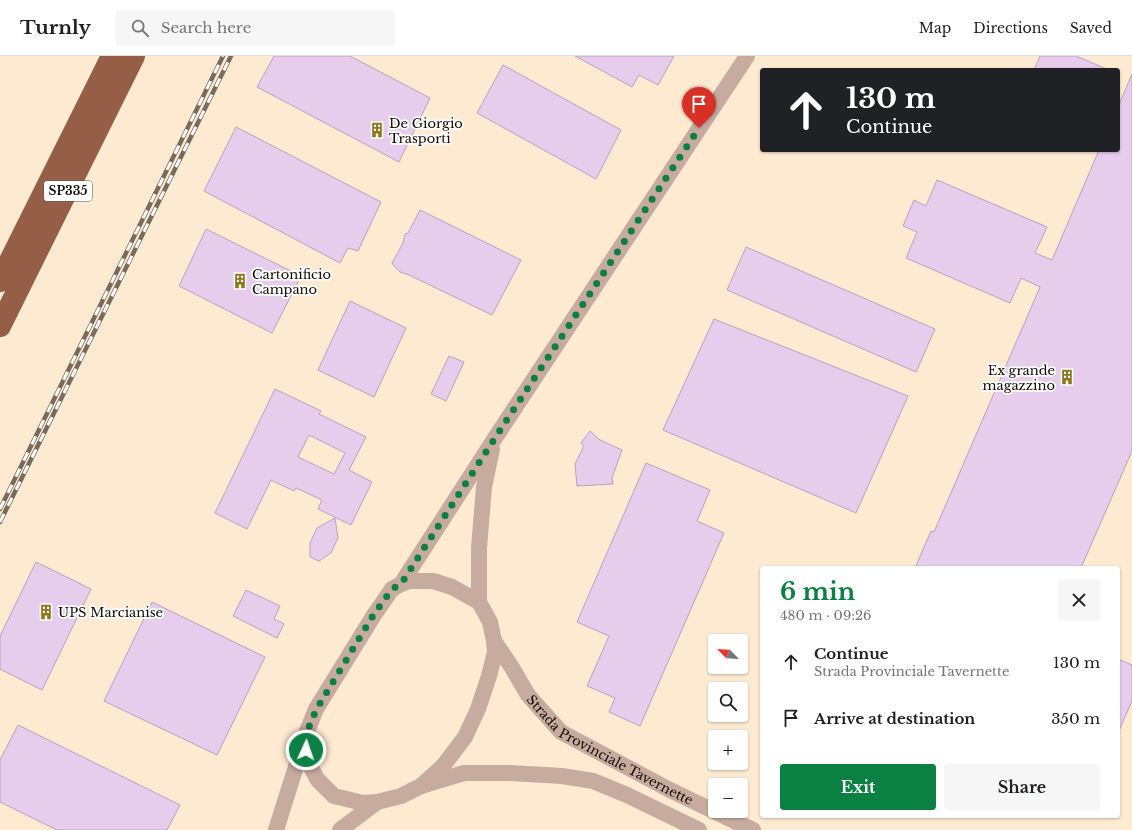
<!DOCTYPE html>
<meta charset="utf-8">
<style>
:root{--surface:#fff;--page:#f6f6f6;--text:#202124;--muted:#757577;--line:#e0e0e0;--accent:#0b8043}
body{margin:0;font-family:"Libre Baskerville",serif;background:var(--page);color:var(--text);height:100vh;display:flex;flex-direction:column;font-size:15px;white-space:nowrap}
*{box-sizing:border-box;margin:0}
p{font-size:13px;color:var(--muted)}
.icon{flex:none;width:22px;height:22px;fill:none;stroke:currentColor;stroke-width:2;stroke-linecap:round;stroke-linejoin:round}
.map{position:relative;flex:1;overflow:hidden}
.drawer{position:absolute;left:760px;top:510px;width:360px;height:252px;display:flex;flex-direction:column;background:var(--surface);border-radius:4px;box-shadow:0 1px 3px #0004}
.drawer>*{flex:none}
.banner{position:absolute;left:760px;top:12px;width:360px;height:84px;border-radius:4px;box-shadow:0 1px 3px #0004;background:#202124;color:#fff;overflow:hidden}
.needle{width:26px;rotate:294deg}
.buttons{position:absolute;left:708px;top:578px;display:grid;gap:8px}
.buttons a{display:grid;place-items:center;width:40px;height:40px;border-radius:4px;background:var(--surface);box-shadow:0 1px 3px #0004;font-size:20px}
.pin{position:absolute;display:grid;place-items:center;width:34px;height:34px;color:#fff;margin:-41px -17px;border-radius:50% 50% 50% 0;rotate:-45deg;box-shadow:0 0 4px #0007}
.pin .icon{rotate:45deg}
.me{position:absolute;width:44px;margin:-22px;rotate:3deg;stroke-linejoin:round;filter:drop-shadow(0 0 3px #0008)}
.turn{display:flex;align-items:center;gap:14px;height:84px;padding:0 20px;font-size:18px}
.turn .icon{width:52px;height:52px;stroke-width:2.5}
.turn b{display:block;font-size:28px;line-height:34px}
.round{display:grid;place-items:center;flex:none;width:42px;height:42px;border-radius:4px;background:var(--page)}
.head{display:flex;align-items:center;justify-content:space-between;height:68px;padding:0 20px}
h1{font-size:24px;font-weight:700;line-height:30px;color:var(--accent)}
.cta{display:flex;gap:8px;margin-top:auto;padding:8px 20px}
.cta a{flex:1;height:46px;border-radius:4px;background:var(--accent);color:#fff;font-size:16px;font-weight:700;line-height:46px;text-align:center}
.cta a+a{background:var(--page);color:var(--text)}
ul{padding:0;list-style:none}
li{display:flex;align-items:center;gap:12px;height:56px;padding:0 20px}
li div{flex:1}
li b{display:block;font-size:15px}
li em{font-style:normal}
header{display:flex;align-items:center;gap:24px;box-sizing:border-box;height:56px;padding:0 20px;background:var(--surface);border-bottom:1px solid var(--line)}
header strong{font-size:19px}
nav{display:flex;gap:22px;margin-inline-start:auto;font-size:14px}
.search{width:280px;height:36px;background:var(--page);display:flex;align-items:center;gap:10px;box-sizing:border-box;padding:0 14px;border-radius:4px;color:var(--muted);font-size:15px}
.map>svg:first-child{display:block}
.building{fill:#e5cdeb;stroke:#b9a1bf;fill-rule:evenodd}
.lines{fill:none;stroke-linecap:round;stroke-linejoin:round}
.minor{stroke:#c7ab9f;stroke-width:16}
.highway{stroke:#965e47;stroke-width:22}
.rail-casing{stroke:#796b5c;stroke-width:4.5}
.rail{stroke:#fff;stroke-width:3;stroke-dasharray:9;stroke-linecap:butt}
.route{stroke:#0b8043;stroke-width:7;stroke-dasharray:0 12.6}
.labels{text-anchor:middle;stroke-width:3.5;stroke-linejoin:round;paint-order:stroke}
.shield{fill:#fff;stroke:#5a544f;stroke-width:1}
.shield-label{font-size:12px;font-weight:bold;fill:#140b03}
.poi-label{font-size:13px;fill:#140b03;stroke:#fff;text-anchor:start}
.street-label{font-size:13px;fill:#140b03;stroke:#fff}
</style>
<header>
<strong>Turnly</strong>
<div class="search"><svg class="icon" aria-label="search" viewBox="0 0 24 24"><circle cx="10" cy="10" r="6"/><path d="M15 15l6 6"/></svg>Search here</div>
<nav><a>Map</a><a>Directions</a><a>Saved</a></nav>
</header>
<div class="map">
<svg width="1132" height="774" viewBox="0 0 1132 774">
<rect width="100%" height="100%" fill="#fee9d1"/>
<!-- building -->
<g class="building">
<polygon points="274,0 350,0 430,42 399,106 257,31"/>
<polygon points="575,0 674,0 658,29 639,19 632,31"/>
<polygon points="1040,0 1076,0 1109,14 1034,14"/>
<polygon points="503,9 621,74 596,123 477,57"/>
<polygon points="1132,18 1132,395 1081,512 915,512 931,475 934,476 1040,231 1021,222 1010,247 906,202 917,176 903,170 914,144 926,150 937,124 1047,171 1035,197 1052,204 1099,94 1118,94 1118,51"/>
<polygon points="236,71 381,146 358,195 348,192 340,207 204,135"/>
<polygon points="420,154 521,204 492,259 409,219 400,216 395,211 392,207 403,187 405,178 408,177"/>
<polygon points="206,173 301,220 272,277 179,230"/>
<polygon points="746,191 935,273 916,316 727,234"/>
<polygon points="350,245 406,272 374,341 318,314"/>
<polygon points="714,263 908,340 856,457 663,374"/>
<polygon points="449,300 464,306 446,345 431,338"/>
<path d="M275 333 321 355 319 358 366 381 349 414 372 426 351 469 318 453 322 444 296 432 294 435 271 424 247 473 215 457ZM309 379 345 397 334 418 298 401Z"/>
<polygon points="590,375 600,384 622,394 612,422 613,428 577,430 575,408 584,390 581,387"/>
<polygon points="646,407 710,434 697,465 724,477 640,670 609,656 615,642 587,630 609,580 577,566"/>
<polygon points="335,462 338,482 331,497 319,505 310,501 310,487 317,472"/>
<polygon points="36,506 91,533 42,634 0,613 0,580"/>
<polygon points="246,534 280,550 274,563 284,568 277,582 233,560"/>
<polygon points="152,546 265,601 217,699 104,645"/>
<polygon points="1118,603 1132,609 1132,645 1118,677"/>
<polygon points="18,669 180,749 167,774 57,774 0,746 0,704"/>
</g>
<g class="lines">
<!-- minor -->
<g class="minor">
<polyline points="401,528 495,382 747,0"/>
<polyline points="479,546 479,492 484,431 492,393"/>
<path id="s1" d="M494 585 511 610 528 639 561 676 670 734 753 774"/>
<polyline points="421,730 443,710 465,681 478,653 489,620 495,596 494,585 490,566 479,546 452,531 433,525 410,525 401,528 392,533 374,559 316,653 304,683 308,705 317,723 334,740 363,747 377,746 401,740 421,730 464,717 510,717 562,720 593,725 627,739 699,774"/>
<polyline points="276,774 304,685"/>
<polyline points="340,774 377,746"/>
</g>
<!-- highway -->
<g class="highway">
<polyline points="0,225 112,0"/>
<polyline points="0,270 134,0"/>
</g>
<!-- rail casing -->
<g class="rail-casing">
<g id="rail">
<polyline points="0,453 223,0"/>
<polyline points="0,466 231,0"/>
</g>
</g>
<!-- rail -->
<use href="#rail" class="rail"/>
</g>
<g class="lines">
<!-- route -->
<polyline class="route" points="306,694 304,683 316,654 374,558 392,533 401,528 495,382 699,72"/>
</g>
<!-- icons -->
<defs>
<g id="building-bare" transform="scale(1.2)"><path d="M-4-6H4V6H1V3H-1V6H-4ZM-2.5-4.3h1.7v1.8h-1.7ZM.8-4.3h1.7v1.8H.8ZM-2.5-1h1.7V.8h-1.7ZM.8-1h1.7V.8H.8Z" fill="#90761c" stroke="#fff" stroke-width="2.5" paint-order="stroke"/></g>
</defs>
<g fill-rule="evenodd">
<use href="#building-bare" x="377" y="74"/>
<use href="#building-bare" x="240" y="225"/>
<use href="#building-bare" x="1067" y="321"/>
<use href="#building-bare" x="46" y="556"/>
</g>
<g class="labels">
<!-- shield labels -->
<rect class="shield" x="44" y="125" width="48" height="20" rx="3"/>
<g class="shield-label">
<text x="68" y="139">SP335</text>
</g>
<!-- poi labels -->
<g class="poi-label">
<text x="389" y="72">De Giorgio<tspan x="389" dy="15">Trasporti</tspan></text>
<text x="252" y="223">Cartonificio<tspan x="252" dy="15">Campano</tspan></text>
<text x="1055" y="319" text-anchor="end">Ex grande<tspan x="1055" dy="15">magazzino</tspan></text>
<text x="58" y="561">UPS Marcianise</text>
</g>
<!-- street labels -->
<g class="street-label">
<text dy="5" stroke="none"><textPath href="#s1" startOffset="164">Strada Provinciale Tavernette</textPath></text>
</g>
</g>
</svg>
<div class="buttons">
<a><svg class="needle" viewBox="-14 -14 28 28"><path d="M0-13l5 13h-10z" fill="#e53935"/><path d="M0 13l5-13h-10z" fill="#757577"/></svg></a>
<a><svg class="icon" aria-label="search" viewBox="0 0 24 24"><circle cx="10" cy="10" r="6"/><path d="M15 15l6 6"/></svg></a>
<a>+</a>
<a>−</a>
</div>
<div class="pin" style="left:699px;top:72px;background:#d93025"><svg class="icon" aria-label="arrive" viewBox="0 0 24 24"><path d="M6 21V4h12l-3 4 3 4H6"/></svg></div>
<svg class="me" style="left:306px;top:694px" viewBox="-20 -20 40 40"><circle r="17" fill="#0b8043" stroke="#fff" stroke-width="3"/><path d="M0-11L8 9 0 5-8 9z" fill="#fff"/></svg>
<div class="banner">
<div class="turn"><svg class="icon" aria-label="ahead" viewBox="0 0 24 24"><path d="M12 20V5M6 11l6-6 6 6"/></svg><div><b>130 m</b>Continue</div></div>
</div>
<section class="drawer">
<div class="head"><div><h1>6 min</h1><p>480 m · 09:26</p></div><a class="round"><svg class="icon" aria-label="close" viewBox="0 0 24 24"><path d="M6 6l12 12M18 6L6 18"/></svg></a></div>
<ul>
<li><svg class="icon" aria-label="ahead" viewBox="0 0 24 24"><path d="M12 20V5M6 11l6-6 6 6"/></svg><div><b>Continue</b><p>Strada Provinciale Tavernette</p></div><em>130 m</em></li>
<li><svg class="icon" aria-label="arrive" viewBox="0 0 24 24"><path d="M6 21V4h12l-3 4 3 4H6"/></svg><div><b>Arrive at destination</b></div><em>350 m</em></li>
</ul>
<div class="cta"><a>Exit</a><a>Share</a></div>
</section>
</div>
